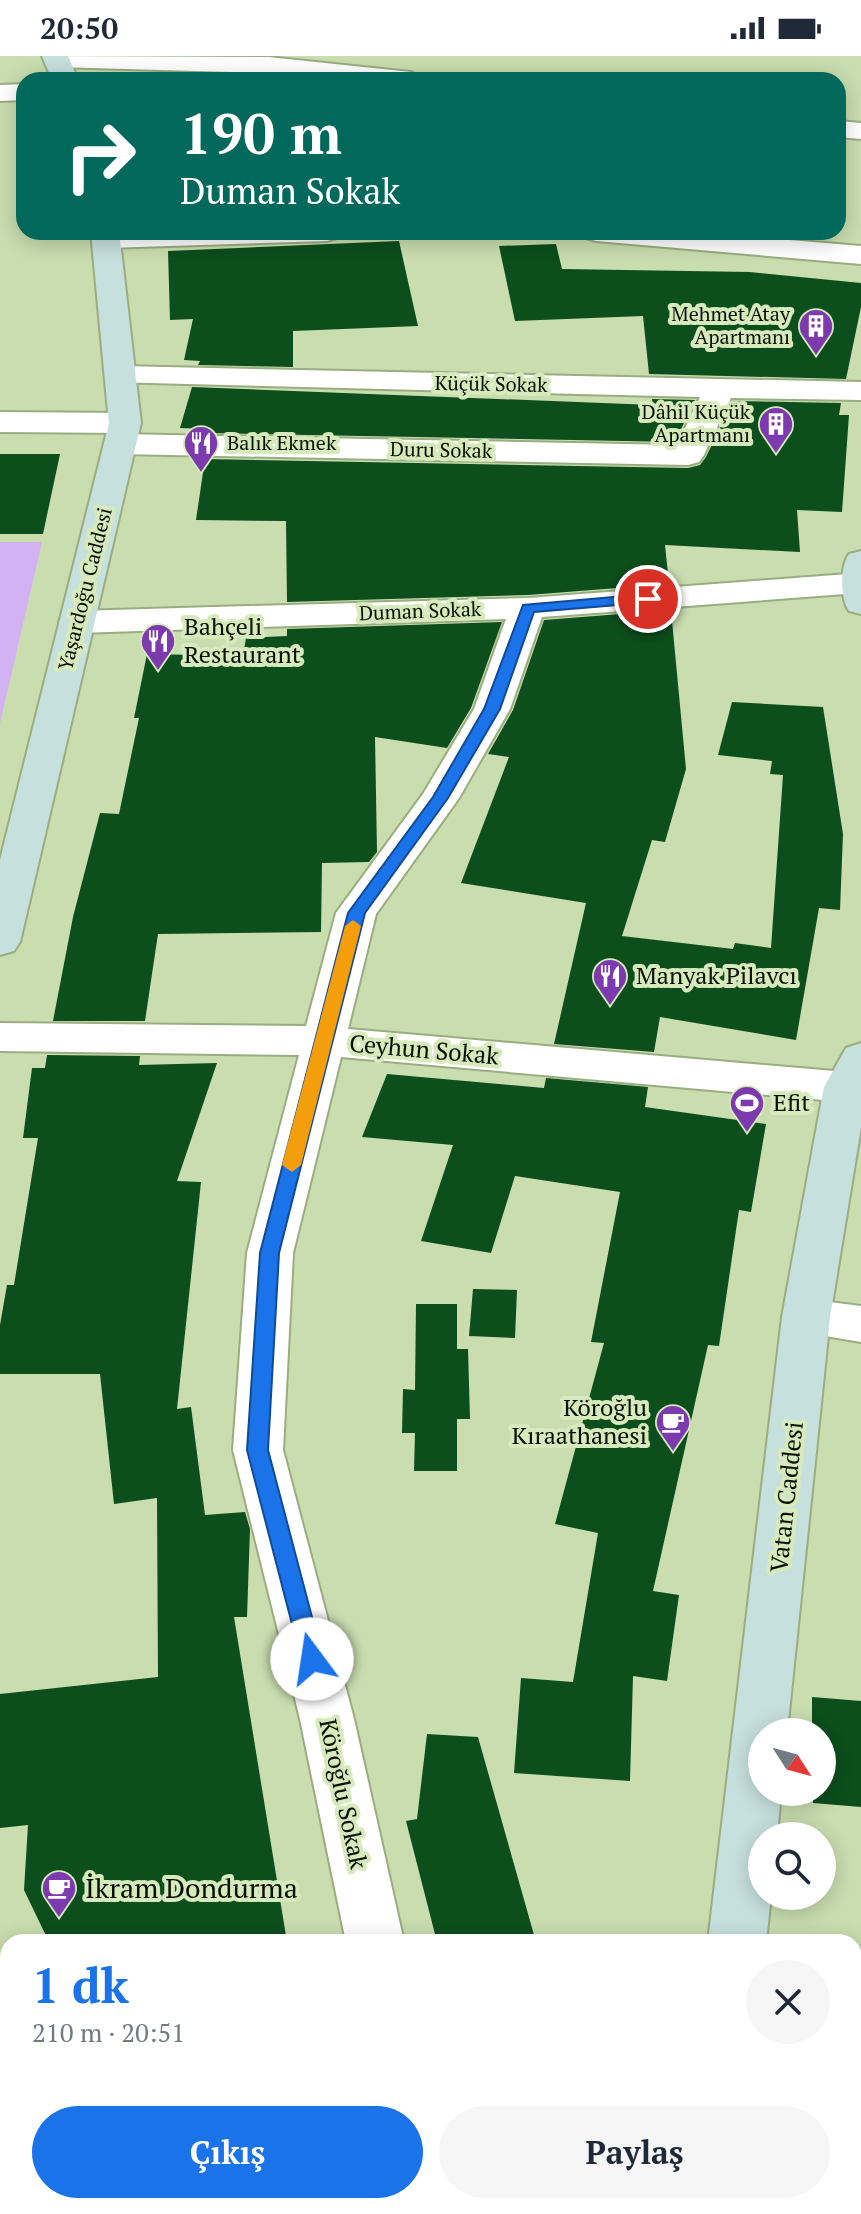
<!DOCTYPE html>
<html lang="tr">
<meta charset="utf-8">
<style>
:root{--surface:#fff;--page:#f6f6f7;--text:#1f2937;--muted:#747a83;--accent:#1a73e8}
body{margin:0;font-family:"PT Serif",serif;background:var(--page);color:var(--text);height:100vh;display:flex;flex-direction:column;font-size:30px;white-space:nowrap}
*{box-sizing:border-box;margin:0}
p{font-size:26px;color:var(--muted)}
.icon{flex:none;width:44px;height:44px;fill:none;stroke:currentColor;stroke-width:2;stroke-linecap:round;stroke-linejoin:round}
.map{position:relative;flex:1;overflow:hidden}
.sheet{position:absolute;left:0px;top:1878px;width:862px;height:280px;display:flex;flex-direction:column;background:var(--surface);border-radius:24px 24px 0 0;box-shadow:0 4px 20px #0003}
.sheet>*{flex:none}
.hud{position:absolute;left:16px;top:16px;width:830px;height:168px;border-radius:24px;box-shadow:0 4px 20px #0003;background:#00695c;color:#fff;overflow:hidden}
.needle{width:52px;rotate:126deg}
.fabs{position:absolute;left:748px;top:1662px;display:grid;gap:16px}
.fabs a{display:grid;place-items:center;width:88px;height:88px;border-radius:50%;background:var(--surface);box-shadow:0 4px 20px #0003;font-size:40px}
.pin{position:absolute;display:grid;place-items:center;width:68px;height:68px;color:#fff;margin:-34px;border:4px solid #fff;border-radius:50%;box-shadow:0 2px 8px #0007}
.me{position:absolute;width:88px;margin:-44px;rotate:346deg;stroke-linejoin:round;filter:drop-shadow(0 0 6px #0008)}
.turn{display:flex;align-items:center;gap:28px;height:168px;padding:0 32px;font-size:36px}
.turn .icon{width:104px;height:104px;stroke-width:2.5}
.turn b{display:block;font-size:56px;line-height:68px}
.round{display:grid;place-items:center;flex:none;width:84px;height:84px;border-radius:42px;background:var(--page)}
.headline{display:flex;align-items:center;justify-content:space-between;height:136px;padding:0 32px}
h1{font-size:48px;font-weight:800;line-height:60px;color:var(--accent)}
.cta{display:flex;gap:16px;margin-top:auto;padding:16px 32px}
.cta a{flex:1;height:92px;border-radius:48px;background:var(--accent);color:#fff;font-size:32px;font-weight:800;line-height:92px;text-align:center}
.cta a+a{background:var(--page);color:var(--text)}
.status{display:flex;justify-content:space-between;align-items:center;height:56px;padding:0 40px;background:var(--surface);direction:ltr}
.status svg{height:22px;fill:currentColor}
.map>svg:first-child{display:block}
.green{fill:#d2b2f3}
.building{fill:#0c4e1c}
.lines{fill:none;stroke-linecap:round;stroke-linejoin:round}
.street-casing{stroke:#9aad81;stroke-width:4}
.secondary-casing{stroke:#9aad81;stroke-width:4}
.street{fill:#fff;fill-rule:evenodd}
.secondary{fill:#c6e0de;fill-rule:evenodd}
.route{fill:#1a73e8;stroke:#114b97;stroke-width:2}
.slow{fill:#f59e0b}
.labels{text-anchor:middle;stroke-width:8;stroke-linejoin:round;paint-order:stroke}
.far-poi-label{font-size:20px;fill:#0a1002;stroke:#d6eabc;text-anchor:end}
.far-street-label{font-size:20px;fill:#0a1002;stroke:#d6eabc}
.poi-label{font-size:24px;fill:#0a1002;stroke:#d6eabc;text-anchor:start}
.street-label{font-size:24px;fill:#0a1002;stroke:#d6eabc}
.near-poi-label{font-size:28px;fill:#0a1002;stroke:#d6eabc;text-anchor:start}
</style>
<div class="status"><b>20:50</b><svg viewBox="0 0 49 12"><path d="M0 12V9h3v3zM5 12V6h3v6zM10 12V3h3v9zM15 12V0h3v12zM26 1h20v11H26zM47 4h2v5h-2z"/></svg></div>
<div class="map">
<svg width="861" height="2158" viewBox="0 0 861 2158">
<rect width="100%" height="100%" fill="#c9ddaf"/>
<!-- green -->
<polygon class="green" points="0,486 42,486 0,667"/>
<!-- building -->
<g class="building">
<polygon points="399,185 418,270 293,275 293,311 198,309 200,305 184,304 193,263 170,264 168,195"/>
<polygon points="556,188 562,213 750,216 861,227 861,251 846,323 649,318 643,260 515,265 499,190"/>
<polygon points="192,331 653,349 652,343 695,344 675,386 208,377 209,373 180,372"/>
<polygon points="733,345 841,347 839,359 849,359 842,456 797,454 800,496 665,489 669,528 528,539 287,546 286,465 196,464 205,403 688,412 700,409 706,401"/>
<polygon points="0,398 60,398 43,478 0,478"/>
<polygon points="671,554 686,713 665,786 652,784 622,880 733,893 735,887 771,892 783,719 770,718 772,705 718,699 732,646 823,651 843,778 840,854 819,852 796,984 660,961 654,996 554,988 586,847 461,827 509,701 488,698 513,654 544,564"/>
<polygon points="502,566 471,652 447,692 375,681 377,796 369,806 322,807 321,876 158,878 145,965 53,965 73,861 100,757 119,758 139,662 134,662 147,598 243,600 246,582 287,580 287,573"/>
<polygon points="47,999 140,1000 139,1009 217,1007 177,1125 201,1126 177,1353 191,1351 205,1459 245,1456 250,1473 247,1561 234,1561 287,1886 49,1886 24,1834 28,1769 0,1772 0,1638 158,1621 157,1442 114,1448 100,1318 0,1318 0,1269 7,1229 14,1229 38,1082 23,1082 32,1012 45,1012"/>
<polygon points="387,1018 544,1032 546,1022 648,1031 645,1051 766,1068 751,1156 739,1154 719,1290 708,1289 653,1535 679,1539 667,1625 633,1620 630,1725 514,1717 521,1622 573,1626 598,1477 555,1468 604,1287 591,1286 620,1136 515,1120 491,1197 421,1185 453,1089 362,1081"/>
<polygon points="473,1233 517,1234 515,1282 469,1280"/>
<polygon points="416,1248 457,1248 457,1293 468,1293 470,1363 457,1363 457,1415 414,1415 415,1377 402,1377 403,1333 415,1334"/>
<polygon points="812,1641 861,1645 861,1751 813,1747 813,1736 822,1736 822,1676 812,1676"/>
<polygon points="427,1678 478,1681 536,1886 437,1886 406,1765 417,1763"/>
</g>
<g class="lines">
<!-- street casing -->
<g class="street-casing">
<g id="street">
<polygon points="45,0 268,1 411,16 424,24 337,24 268,17 56,11 47,8"/>
<polygon points="24,28 24,44 0,45 0,29"/>
<polygon points="838,65 861,67 861,83 838,81"/>
<polygon points="341,176 337,182 327,185 106,192 96,189 92,183 100,176"/>
<polygon points="582,176 695,176 861,190 861,208 596,185 586,182"/>
<polygon points="120,310 861,326 861,344 731,342 704,399 699,406 688,409 120,398 109,395 104,388 109,381 120,378 677,389 700,341 109,326 105,319 109,312"/>
<polygon points="0,356 125,357 136,360 141,367 136,374 125,377 0,376"/>
<polygon points="861,517 861,537 858,537 542,561 510,653 459,742 376,858 348,973 846,1016 861,1014 861,1044 846,1046 341,1001 293,1197 283,1394 354,1663 404,1886 346,1886 300,1663 233,1394 247,1197 299,999 0,995 0,967 306,970 336,857 423,738 474,653 506,563 77,577 65,573 59,566 65,559 77,555 528,542"/>
<polygon points="806,1243 861,1250 861,1286 789,1274 782,1261 789,1248"/>
<polygon points="40,2150 102,2150 105,2158 43,2158"/>
</g>
</g>
<!-- secondary casing -->
<g class="secondary-casing">
<g id="secondary">
<polygon points="42,0 68,0 78,24 52,24"/>
<polygon points="91,176 119,176 141,367 20,886 14,895 0,899 0,804 109,367"/>
<path d="M861 495V558L849 555C840 543 840 510 849 498Z"/>
<polygon points="861,987 861,1071 830,1261 787,1676 762,1676 762,1736 781,1736 777,1780 762,1780 762,1840 771,1840 766,1886 708,1886 782,1261 824,1031 846,992"/>
<polygon points="0,2044 8,2047 8,2111 0,2108"/>
<polygon points="854,2092 861,2093 861,2155 845,2150 854,2150"/>
<rect x="711" y="2150" width="62" height="8"/>
</g>
</g>
<!-- street -->
<use href="#street" class="street"/>
<!-- secondary -->
<use href="#secondary" class="secondary"/>
</g>
<!-- route -->
<polygon class="route" points="648,538 653,540 653,546 534,556 500,653 448,742 365,857 279,1197 268,1394 323,1603 320,1609 304,1609 301,1603 247,1394 260,1197 348,857 433,741 484,653 523,549"/>
<!-- slow -->
<polygon class="slow" points="353,864 361,870 301,1109 292,1116 282,1109 345,870"/>
<!-- icons -->
<defs>
<g id="building-pin" transform="scale(1.8)"><path d="M0 17L-7.5 6A9.5 9.5 0 1 1 7.5 6Z" fill="#7c3aae" stroke="#d6eabc"/><path d="M-4-6H4V6H1V3H-1V6H-4ZM-2.5-4.3h1.7v1.8h-1.7ZM.8-4.3h1.7v1.8H.8ZM-2.5-1h1.7V.8h-1.7ZM.8-1h1.7V.8H.8Z" fill="#fff"/></g>
<g id="restaurant-pin" transform="scale(1.8)"><path d="M0 17L-7.5 6A9.5 9.5 0 1 1 7.5 6Z" fill="#7c3aae" stroke="#d6eabc"/><path d="M-5-6h1v4h1v-4h1v4h1v-4h1v5L-1.5 .5V6h-2V.5L-5-1ZM5-6V6H3V1.5H1.5Q1.5-4 5-6Z" fill="#fff"/></g>
<g id="stadium-pin" transform="scale(1.8)"><path d="M0 17L-7.5 6A9.5 9.5 0 1 1 7.5 6Z" fill="#7c3aae" stroke="#d6eabc"/><path d="M0-5a6.5 5 0 1 0 0 10a6.5 5 0 1 0 0-10ZM-3.5-1.8h7v3.6h-7Z" fill="#fff"/></g>
<g id="cafe-pin" transform="scale(1.8)"><path d="M0 17L-7.5 6A9.5 9.5 0 1 1 7.5 6Z" fill="#7c3aae" stroke="#d6eabc"/><path d="M-5.5-4.5H6V0H3Q3 3.5 0 3.5H-2.5Q-5.5 3.5-5.5 0ZM3-3.2v2h1.7v-2ZM-6 4.5H4V6H-6Z" fill="#fff"/></g>
</defs>
<g fill-rule="evenodd">
<use href="#building-pin" x="816" y="270"/>
<use href="#building-pin" x="776" y="368"/>
<use href="#restaurant-pin" x="201" y="387"/>
<use href="#restaurant-pin" x="158" y="585"/>
<use href="#restaurant-pin" x="610" y="920"/>
<use href="#stadium-pin" x="747" y="1047"/>
<use href="#cafe-pin" x="673" y="1366"/>
<use href="#cafe-pin" x="59" y="1832"/>
</g>
<g class="labels">
<!-- far-poi labels -->
<g class="far-poi-label">
<text x="790" y="265">Mehmet Atay<tspan x="790" dy="23">Apartmanı</tspan></text>
<text x="750" y="363">Dâhil Küçük<tspan x="750" dy="23">Apartmanı</tspan></text>
<text x="227" y="394" text-anchor="start">Balık Ekmek</text>
</g>
<!-- far-street labels -->
<g class="far-street-label">
<text transform="translate(491 328) rotate(1)" y="7">Küçük Sokak</text>
<text transform="translate(441 394) rotate(1)" y="7">Duru Sokak</text>
<text transform="translate(85 533) rotate(-76)" y="7">Yaşardoğu Caddesi</text>
<text transform="translate(420 555) rotate(-2)" y="7">Duman Sokak</text>
</g>
<!-- poi labels -->
<g class="poi-label">
<text x="184" y="579">Bahçeli<tspan x="184" dy="28">Restaurant</tspan></text>
<text x="636" y="928">Manyak Pilavcı</text>
<text x="773" y="1055">Efit</text>
<text x="647" y="1360" text-anchor="end">Köroğlu<tspan x="647" dy="28">Kıraathanesi</tspan></text>
</g>
<!-- street labels -->
<g class="street-label">
<text transform="translate(424 994) rotate(5)" y="8">Ceyhun Sokak</text>
<text transform="translate(787 1441) rotate(-84)" y="8">Vatan Caddesi</text>
<text transform="translate(343 1738) rotate(78)" y="8">Köroğlu Sokak</text>
</g>
<!-- near-poi labels -->
<g class="near-poi-label">
<text x="85" y="1842">İkram Dondurma</text>
</g>
</g>
</svg>
<div class="fabs">
<a><svg class="needle" viewBox="-14 -14 28 28"><path d="M0-13l5 13h-10z" fill="#e53935"/><path d="M0 13l5-13h-10z" fill="#747a83"/></svg></a>
<a><svg class="icon" aria-label="search" viewBox="0 0 24 24"><circle cx="10" cy="10" r="6"/><path d="M15 15l6 6"/></svg></a>
</div>
<div class="pin" style="left:648px;top:543px;background:#d93025"><svg class="icon" aria-label="arrive" viewBox="0 0 24 24"><path d="M6 21V4h12l-3 4 3 4H6"/></svg></div>
<svg class="me" style="left:312px;top:1603px" viewBox="-20 -20 40 40"><circle r="19" fill="#fff"/><path d="M0-13L10 11 0 6-10 11z" fill="#1a73e8"/></svg>
<div class="hud">
<div class="turn"><svg class="icon" aria-label="right" viewBox="0 0 24 24"><path d="M7 20v-9h11M14 6l5 5-5 5"/></svg><div><b>190 m</b>Duman Sokak</div></div>
</div>
<section class="sheet">
<div class="headline"><div><h1>1 dk</h1><p>210 m · 20:51</p></div><a class="round"><svg class="icon" aria-label="close" viewBox="0 0 24 24"><path d="M6 6l12 12M18 6L6 18"/></svg></a></div>
<div class="cta"><a>Çıkış</a><a>Paylaş</a></div>
</section>
</div>
